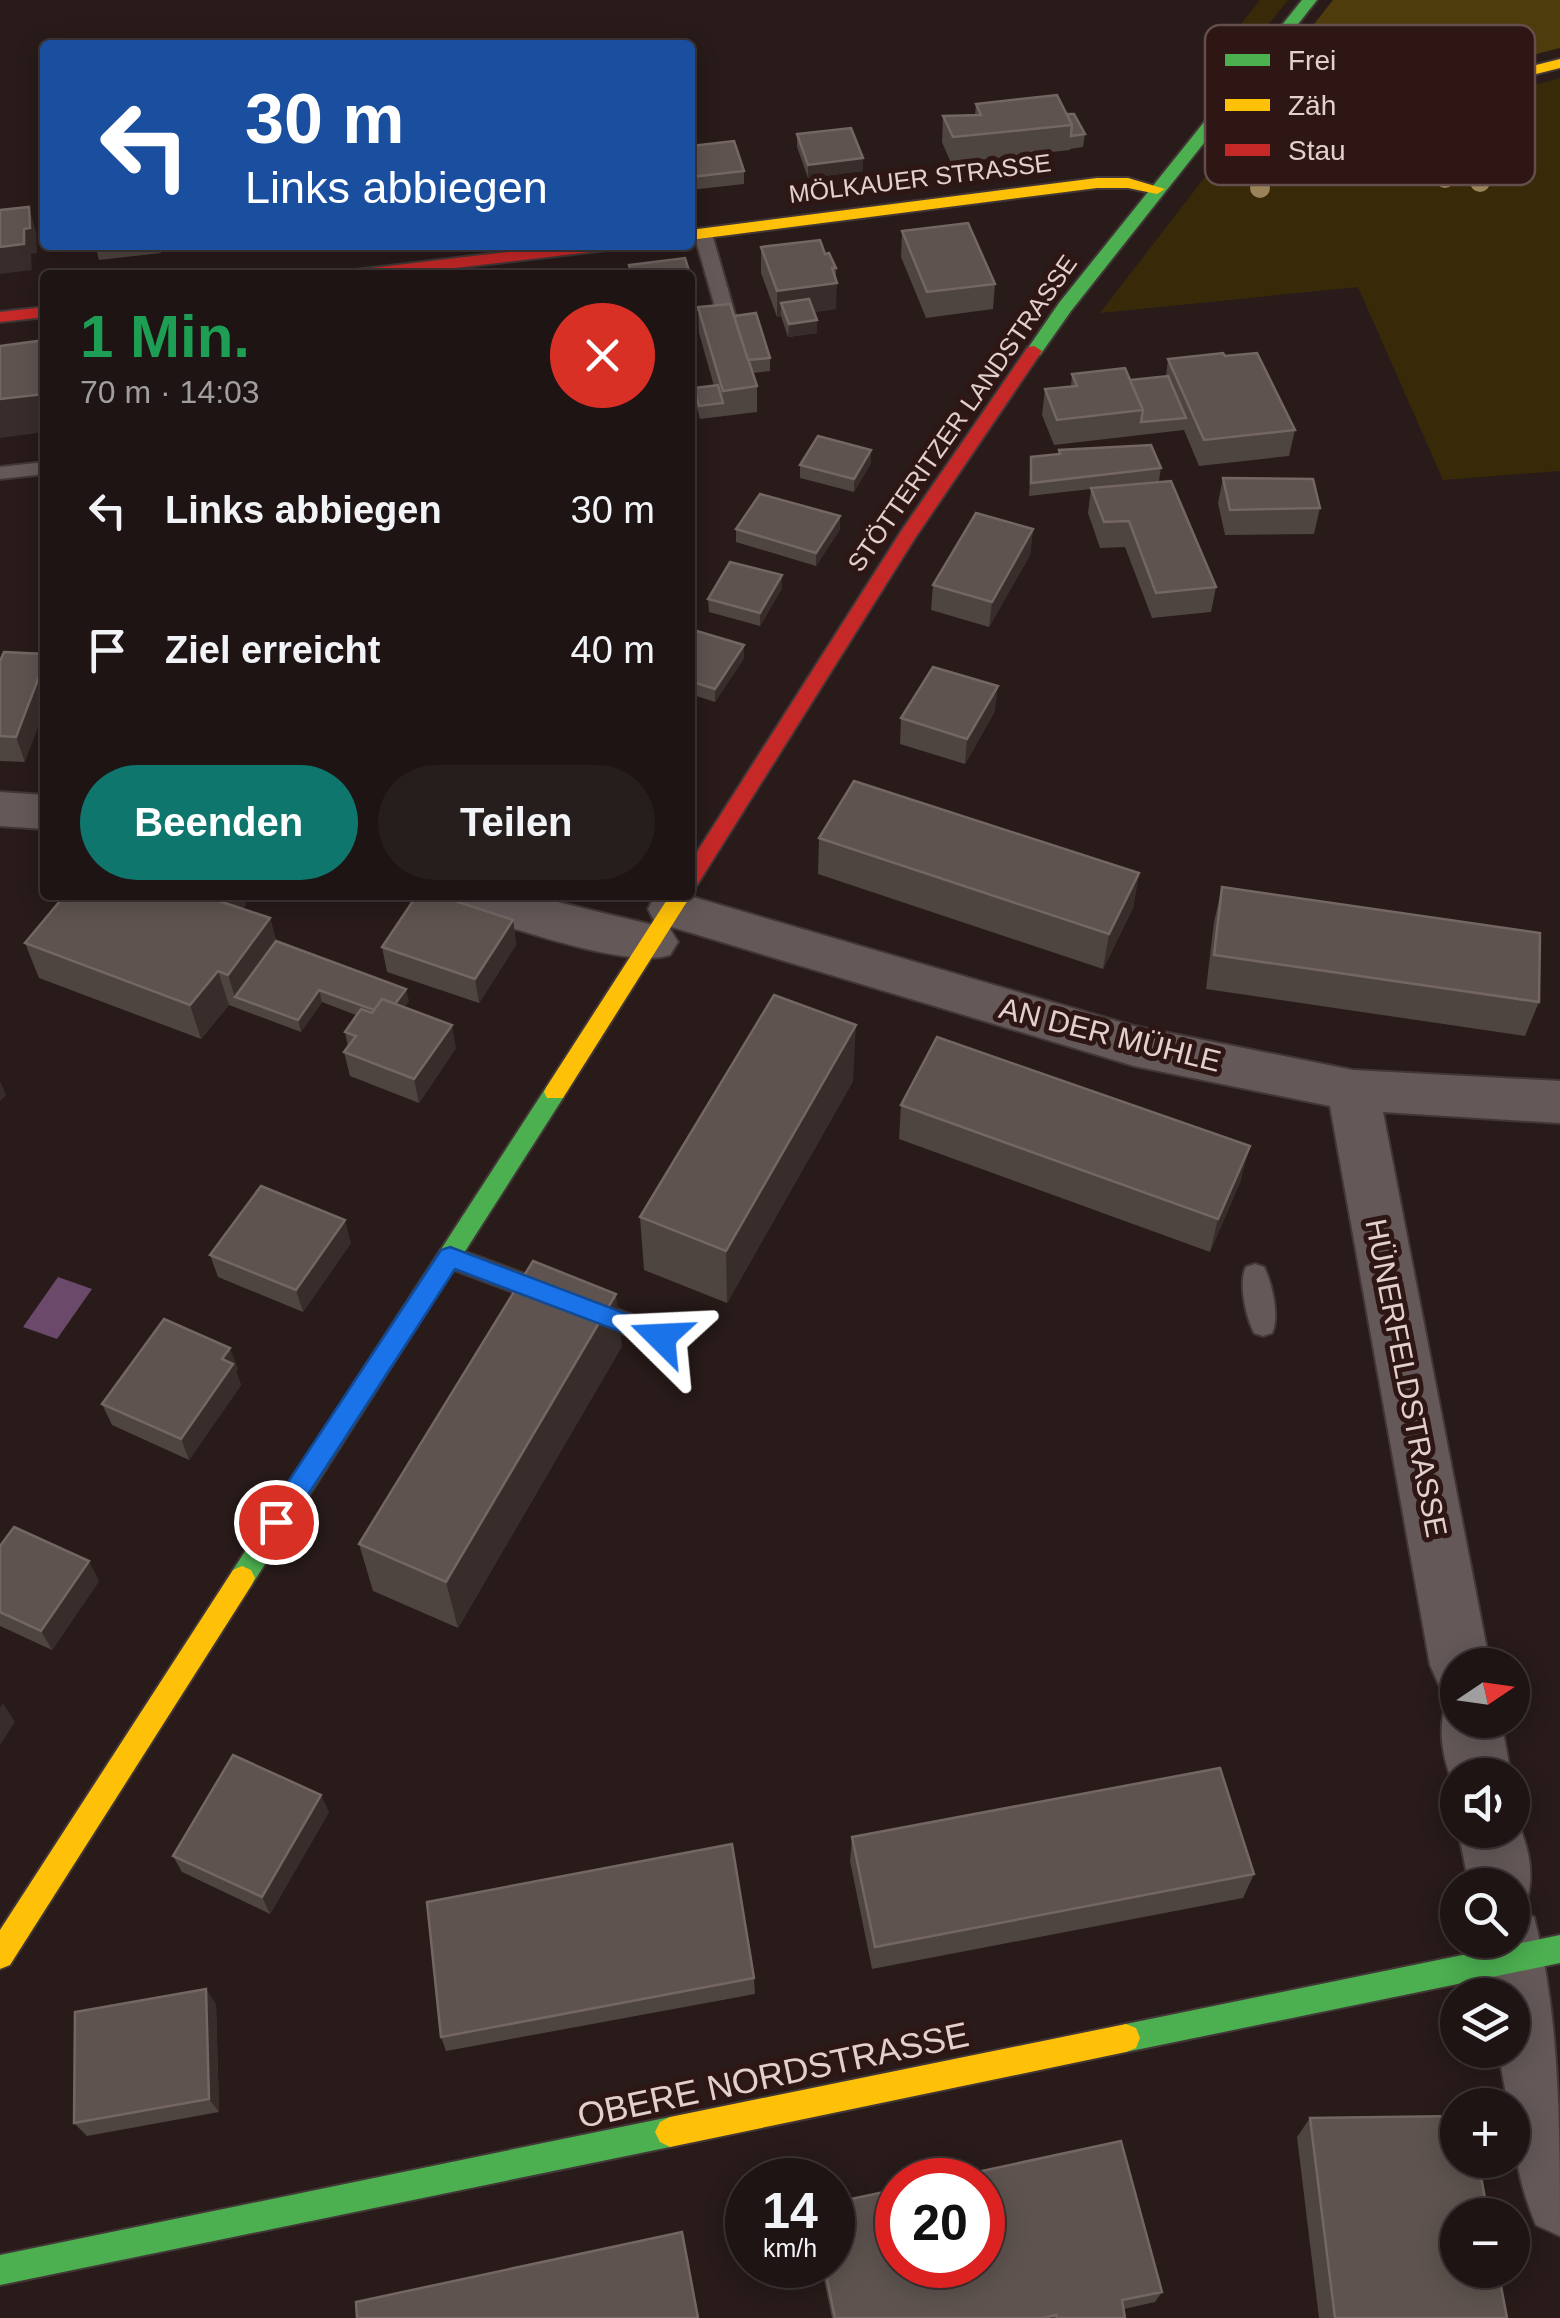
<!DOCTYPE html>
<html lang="de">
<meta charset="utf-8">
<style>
:root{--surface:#1e1414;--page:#261d1d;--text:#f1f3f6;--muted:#a19ea0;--line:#3c3334;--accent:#0f766e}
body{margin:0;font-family:Arial,sans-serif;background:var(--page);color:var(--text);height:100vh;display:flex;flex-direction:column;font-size:38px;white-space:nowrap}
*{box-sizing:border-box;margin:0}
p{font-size:32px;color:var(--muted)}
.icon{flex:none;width:55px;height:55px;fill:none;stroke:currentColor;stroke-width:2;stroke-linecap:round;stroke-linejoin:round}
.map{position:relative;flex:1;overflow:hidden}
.side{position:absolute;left:40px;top:270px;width:655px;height:630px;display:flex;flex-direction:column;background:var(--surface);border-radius:10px;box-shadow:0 5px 25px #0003,0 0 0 2px var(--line)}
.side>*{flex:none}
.guide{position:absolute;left:40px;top:40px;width:655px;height:210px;border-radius:10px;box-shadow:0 5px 25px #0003,0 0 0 2px var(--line);background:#1a4fa0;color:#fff;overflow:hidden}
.needle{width:65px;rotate:77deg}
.controls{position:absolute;left:1440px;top:1648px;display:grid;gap:20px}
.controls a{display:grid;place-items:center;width:90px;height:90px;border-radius:50%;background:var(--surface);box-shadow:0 5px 25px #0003,0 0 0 2px var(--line);font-size:50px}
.speed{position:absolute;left:725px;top:2158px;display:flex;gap:20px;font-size:50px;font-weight:700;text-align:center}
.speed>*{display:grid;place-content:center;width:130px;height:130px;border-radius:50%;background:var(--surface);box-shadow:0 5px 25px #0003,0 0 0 2px var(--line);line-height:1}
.speed small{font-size:25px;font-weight:400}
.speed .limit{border:15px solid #d22;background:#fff;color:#111}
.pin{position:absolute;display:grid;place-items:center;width:85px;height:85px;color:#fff;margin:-42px;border:5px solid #fff;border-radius:50%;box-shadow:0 2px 10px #0007}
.me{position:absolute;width:110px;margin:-55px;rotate:291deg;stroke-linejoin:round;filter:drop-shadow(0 0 8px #0008)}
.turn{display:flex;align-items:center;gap:35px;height:210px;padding:0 40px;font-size:45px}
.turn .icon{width:130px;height:130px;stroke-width:2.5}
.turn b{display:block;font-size:70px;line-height:85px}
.round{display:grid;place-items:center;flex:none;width:105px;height:105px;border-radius:52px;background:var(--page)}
.overview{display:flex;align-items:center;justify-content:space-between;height:170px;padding:0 40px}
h1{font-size:60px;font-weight:600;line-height:75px;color:#1e9e55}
.button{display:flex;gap:20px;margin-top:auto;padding:20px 40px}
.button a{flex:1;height:115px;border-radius:60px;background:var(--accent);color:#fff;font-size:40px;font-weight:600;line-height:115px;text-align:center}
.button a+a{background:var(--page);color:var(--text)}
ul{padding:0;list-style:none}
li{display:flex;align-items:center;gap:30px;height:140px;padding:0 40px}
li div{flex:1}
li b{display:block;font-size:38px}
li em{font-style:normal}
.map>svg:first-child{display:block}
.green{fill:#382a08}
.forest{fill:#4e3c0d}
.water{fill:#6a496b}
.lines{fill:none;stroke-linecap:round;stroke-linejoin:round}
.lane-casing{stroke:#423736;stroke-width:4}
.street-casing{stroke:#423736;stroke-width:4}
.fast-casing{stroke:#423736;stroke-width:4}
.slow-casing{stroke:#423736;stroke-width:4}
.jam-casing{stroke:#423736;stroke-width:4}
.lane{fill:#645958;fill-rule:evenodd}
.street{fill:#645958;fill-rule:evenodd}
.fast{fill:#4caf50;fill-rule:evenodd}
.slow{fill:#ffc107;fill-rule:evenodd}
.jam{fill:#c62828;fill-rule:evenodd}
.tree{fill:#9a8359}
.wall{fill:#4e4440}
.shaded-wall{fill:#382d2a}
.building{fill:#5e534f;stroke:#736663;stroke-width:2.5}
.route{fill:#1a73e8;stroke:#114b97;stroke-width:2.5}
.labels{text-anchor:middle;stroke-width:10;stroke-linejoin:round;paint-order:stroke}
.far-street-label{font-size:25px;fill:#e2d0ce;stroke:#2e1614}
.street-label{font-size:30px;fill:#e2d0ce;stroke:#2e1614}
.near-street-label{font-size:35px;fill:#e2d0ce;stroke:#2e1614}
.key{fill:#2e1614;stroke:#644e4c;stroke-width:2.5}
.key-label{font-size:28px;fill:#e2d0ce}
</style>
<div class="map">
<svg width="1560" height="2318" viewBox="0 0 1560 2318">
<rect width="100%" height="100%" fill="#281b1a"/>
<!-- green -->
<g class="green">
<polygon points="1260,0 1288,0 1245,54 1231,47 1231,37"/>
<polygon points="1560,78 1560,471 1443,480 1358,287 1100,313 1208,173"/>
</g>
<!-- forest -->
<polygon class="forest" points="1333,0 1560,0 1560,48 1374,96 1284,62"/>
<!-- water -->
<polygon class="water" points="58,1277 92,1289 57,1339 23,1327"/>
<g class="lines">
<!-- lane casing -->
<g class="lane-casing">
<g id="lane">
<polygon points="703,229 712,234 737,321 735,325 728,327 719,321 694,234"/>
<polygon points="45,462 45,474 0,479 0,467"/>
<polygon points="450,1246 557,1286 561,1294 557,1302 548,1305 441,1265 437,1257 441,1249"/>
<path d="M1255 1264 1264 1267C1272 1283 1280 1317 1272 1333L1263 1336 1254 1333C1246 1317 1238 1283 1246 1267Z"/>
<polygon points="590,1299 670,1329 674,1337 670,1345 661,1348 581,1318 577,1310 581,1302"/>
</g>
</g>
<!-- street casing -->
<g class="street-casing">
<g id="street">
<polygon points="0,792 45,795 45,829 0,826"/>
<path d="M440 895H528L670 929 678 942 670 955C626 969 512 927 464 913L447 908Z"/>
<polygon points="686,895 1134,1026 1353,1070 1560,1081 1560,1123 1383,1112 1490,1665 1458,1665 1458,1692 1439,1685 1430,1665 1330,1106 1134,1066 655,922 648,909 655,896"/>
<path d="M1458 1696V1720H1501L1511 1775H1458V1795C1444 1765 1435 1730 1448 1699Z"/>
<path d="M1512 1808C1527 1842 1538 1874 1524 1907L1517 1910 1534 1917C1560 2015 1560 2132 1560 2236L1536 2225C1520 2188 1512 2146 1512 2105H1508L1498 2050H1512V1995H1488L1478 1940H1512V1885H1469L1458 1830H1512Z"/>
</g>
</g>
<!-- fast casing -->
<g class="fast-casing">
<g id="fast">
<polygon points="1302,0 1317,0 1071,311 1040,355 1028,355 1026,351 1059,303"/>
<polygon points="555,1083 563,1086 566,1092 563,1098 251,1586 242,1590 233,1586 229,1578 233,1570 547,1086"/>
<polygon points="1560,1935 1560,1963 1126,2052 1116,2048 1112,2038 1116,2028 1126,2024"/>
<polygon points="670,2117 680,2122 685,2132 680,2142 670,2147 0,2285 0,2255"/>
</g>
</g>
<!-- slow casing -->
<g class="slow-casing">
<g id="slow">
<polygon points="1560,59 1560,68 1294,135 1263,137 1204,123 1212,118 1263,127 1294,125"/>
<polygon points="1097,178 1128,178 1165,189 1157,194 1128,188 1097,188 690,240 690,230"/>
<polygon points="690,893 691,895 688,900 563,1098 547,1098 544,1092 547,1086 670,895"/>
<polygon points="242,1566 251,1570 255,1578 251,1586 10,1965 0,1969 0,1930 233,1570"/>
<polygon points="1126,2024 1136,2028 1140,2038 1136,2048 1126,2052 670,2147 660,2142 655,2132 660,2122 670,2117"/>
</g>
</g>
<!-- jam casing -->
<g class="jam-casing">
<g id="jam">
<polygon points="566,245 615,245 607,250 396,275 347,275 355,270"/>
<polygon points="45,307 45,317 0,322 0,312"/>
<polygon points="1034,346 1042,351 915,538 697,885 690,888 690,863 902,530 1028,347"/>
</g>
</g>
<!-- lane -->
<use href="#lane" class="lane"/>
<!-- street -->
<use href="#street" class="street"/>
<!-- fast -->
<use href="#fast" class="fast"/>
<!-- slow -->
<use href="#slow" class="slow"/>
<!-- jam -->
<use href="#jam" class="jam"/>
</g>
<!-- trees -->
<g class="tree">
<circle cx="1445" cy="178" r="10"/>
<circle cx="1480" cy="182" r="10"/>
<circle cx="1260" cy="188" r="10"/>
</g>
<!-- wall -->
<g class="wall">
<polygon points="976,104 1067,114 1085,134 1083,147 1070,149 1070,150 951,163 942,142 943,116 975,115"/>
<polygon points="797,134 863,158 863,171 808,178 797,147"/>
<polygon points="690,146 744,171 744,184 690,190"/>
<polygon points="902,231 995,284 993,309 926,318 901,257"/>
<polygon points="95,245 160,245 161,253 99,260"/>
<polygon points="213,245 252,245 214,249"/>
<polygon points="761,247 825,254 836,268 836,309 814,312 817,320 817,333 788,337 781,316 777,317 761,273"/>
<polygon points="698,307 734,316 770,358 770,371 753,373 757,386 757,412 700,419 695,401 694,388 714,386 699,333"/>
<polygon points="1168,359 1295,430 1289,456 1199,466 1184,430 1054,445 1042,415 1045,389 1071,386 1072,374 1130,380 1166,376"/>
<polygon points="1059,450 1161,468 1159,481 1130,484 1216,587 1211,612 1152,618 1125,547 1100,548 1088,513 1091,489 1029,496 1031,457 1058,454"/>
<polygon points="871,463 854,492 800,478 800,465"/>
<polygon points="1223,478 1320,508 1314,534 1225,535 1218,503"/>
<polygon points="840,516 840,529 816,566 736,542 736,529"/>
<polygon points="1033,529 1030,555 989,627 931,610 933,585"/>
<polygon points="782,588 760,626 709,612 708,599"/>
<polygon points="690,629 744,645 744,658 715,702 690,694"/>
<polygon points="0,661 25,762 0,761"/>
<polygon points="995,711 965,764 900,744 901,718"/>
<polygon points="819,838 1139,873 1133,908 1103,969 818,874"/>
<polygon points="1222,887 1539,1002 1525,1036 1206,989 1214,922"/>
<polygon points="246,904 243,909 270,918 276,941 409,1001 404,1007 456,1048 419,1103 350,1076 344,1052 348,1047 345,1032 356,1015 322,1002 301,1032 229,1005 201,1039 39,978 25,943"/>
<polygon points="513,920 516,945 479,1003 387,972 382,947"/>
<polygon points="853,1081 727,1303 644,1270 640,1217"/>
<polygon points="901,1105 1241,1180 1210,1252 899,1139"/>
<polygon points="351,1243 303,1312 218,1277 210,1255"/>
<polygon points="622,1346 458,1628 373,1591 359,1544"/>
<polygon points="238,1369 236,1372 241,1385 189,1460 112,1425 102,1404"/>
<polygon points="0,1546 99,1581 52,1650 0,1626"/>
<polygon points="329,1812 270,1914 182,1872 173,1856"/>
<polygon points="852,1837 1254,1874 1243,1898 872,1969 850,1861"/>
<polygon points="754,1978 755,1994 446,2051 441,2037"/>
<polygon points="216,2004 219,2112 87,2136 74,2123"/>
<polygon points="1310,2118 1507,2318 1319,2318 1297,2137"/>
<polygon points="821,2265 832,2265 1162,2292 1155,2302 1124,2309 1125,2318 832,2318"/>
</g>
<!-- shaded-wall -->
<g class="shaded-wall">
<polygon points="863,158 863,171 808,178 808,165"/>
<polygon points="29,207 36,232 37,253 31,254 32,270 0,274 0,247 24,229"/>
<polygon points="837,283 836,309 785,316 781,303 781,316 777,317 777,291"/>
<polygon points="690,290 695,290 697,323 690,324"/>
<polygon points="817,320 817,333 788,337 789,324"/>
<polygon points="45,394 45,432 0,438 0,399"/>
<polygon points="871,450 871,463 854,492 854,479"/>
<polygon points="840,516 840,529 816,566 816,553"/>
<polygon points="1033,529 1030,555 989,627 992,602"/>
<polygon points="782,575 782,588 760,626 760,613"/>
<polygon points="744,645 744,658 715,702 715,689"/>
<polygon points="45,661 45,709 25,762 16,737"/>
<polygon points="998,686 995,711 965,764 967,739"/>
<polygon points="1139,873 1133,908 1103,969 1109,934"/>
<polygon points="223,895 243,895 246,904 229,937 219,901"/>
<polygon points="270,918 279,953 235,997 228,975"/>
<polygon points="513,920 516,945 479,1003 475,979"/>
<polygon points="218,971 229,1005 201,1039 190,1005"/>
<polygon points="406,989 409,1001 394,1022 391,1010"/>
<polygon points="319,990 322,1002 301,1032 298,1020"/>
<polygon points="452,1025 456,1048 419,1103 414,1079"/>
<polygon points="856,1025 853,1081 727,1303 726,1251"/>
<polygon points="0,1081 6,1095 0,1101"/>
<polygon points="1250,1146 1241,1180 1210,1252 1218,1219"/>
<polygon points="345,1220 351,1243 303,1312 296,1290"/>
<polygon points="616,1294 622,1346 458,1628 446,1582"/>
<polygon points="230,1348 238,1369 236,1372 241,1385 189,1460 181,1439 222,1359"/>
<polygon points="89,1561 99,1581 52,1650 41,1631"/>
<polygon points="3,1703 15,1722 0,1745 0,1708"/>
<polygon points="321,1795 329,1812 270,1914 262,1897"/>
<polygon points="206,1989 216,2004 219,2112 209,2099"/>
</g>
<!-- building -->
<g class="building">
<polygon points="1057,95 1072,125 953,137 943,116 981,115 976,104"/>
<polygon points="1067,114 1074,114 1085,134 1071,136 1072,125"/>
<polygon points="851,128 863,158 808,165 797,134"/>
<polygon points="734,141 744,171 690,177 690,146"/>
<polygon points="29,207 30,228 24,229 24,244 0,247 0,210"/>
<polygon points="968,223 995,284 927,292 902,231"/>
<polygon points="820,240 825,254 829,253 836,268 832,268 837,283 777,291 761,247"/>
<polygon points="685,258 695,290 690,290 690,275 632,275 629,265"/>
<polygon points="572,272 573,275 547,275"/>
<polygon points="809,299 817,320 789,324 781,303"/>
<polygon points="690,303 694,303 696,310 690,311"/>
<polygon points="730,304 757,386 723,391 698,307"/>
<polygon points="756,313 770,358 748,360 734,316"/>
<polygon points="45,340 45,394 0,399 0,346"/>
<polygon points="1223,353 1225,356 1257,353 1295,430 1204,440 1168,359"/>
<polygon points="1125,368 1143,410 1057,420 1045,389 1077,386 1072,374"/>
<polygon points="1168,376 1186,418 1141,422 1143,410 1130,380"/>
<polygon points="718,385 723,403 699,406 694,388"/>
<polygon points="818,436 871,450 854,479 800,465"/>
<polygon points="1151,445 1161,468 1031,483 1031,457 1060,454 1059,450"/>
<polygon points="1223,478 1313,479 1320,508 1230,510"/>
<polygon points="1171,481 1216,587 1156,593 1129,521 1104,522 1091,488"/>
<polygon points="760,494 840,516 816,553 736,529"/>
<polygon points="976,513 1033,529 992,602 933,585"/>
<polygon points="730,562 782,575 760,613 708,599"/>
<polygon points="690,629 744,645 715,689 690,681"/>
<polygon points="4,652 45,654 45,661 16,737 0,736 0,661"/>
<polygon points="933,667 998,686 967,739 901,718"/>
<polygon points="854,781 1139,873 1109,934 819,838"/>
<polygon points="1222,887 1540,933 1539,1002 1214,955"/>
<polygon points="65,895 223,895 219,901 270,918 228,975 218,971 190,1005 25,943"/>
<polygon points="417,895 437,895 513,920 475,979 382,947"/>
<polygon points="276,941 406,989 395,1004 382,999 374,1010 319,990 298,1020 235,997"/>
<polygon points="774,995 856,1025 726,1251 640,1217"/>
<polygon points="382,999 452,1025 414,1079 344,1052 356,1036 345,1032 361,1009 372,1013"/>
<polygon points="937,1037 1250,1146 1218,1219 901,1105"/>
<polygon points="261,1186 345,1220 296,1290 210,1255"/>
<polygon points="533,1261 616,1294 446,1582 359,1544"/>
<polygon points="164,1319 230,1348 222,1359 233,1364 181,1439 102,1404"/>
<polygon points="14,1527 89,1561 41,1631 0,1612 0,1546"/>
<polygon points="233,1755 321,1795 262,1897 173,1856"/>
<polygon points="1220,1768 1254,1874 875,1947 852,1837"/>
<polygon points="732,1844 754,1978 441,2037 427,1902"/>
<polygon points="206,1989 209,2099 74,2123 75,2012"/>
<polygon points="1458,2116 1458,2160 1478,2160 1488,2215 1458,2215 1458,2270 1498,2270 1507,2318 1335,2318 1310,2118"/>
<polygon points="1121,2141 1162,2292 1122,2300 1125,2318 1057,2318 1056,2315 1043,2318 835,2318 824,2265 832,2265 832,2203 898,2189 898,2265 982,2265 982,2180 940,2180"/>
<polygon points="682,2232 698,2318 357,2318 356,2302"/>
</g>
<!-- route -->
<polygon class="route" points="450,1247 669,1330 673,1337 669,1344 661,1347 455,1269 285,1530 276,1533 267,1530 263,1522 267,1514 441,1250"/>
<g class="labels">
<!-- far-street labels -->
<g class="far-street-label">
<text transform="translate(920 178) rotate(-7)" y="9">MÖLKAUER STRASSE</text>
<text transform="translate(962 413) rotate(-55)" y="9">STÖTTERITZER LANDSTRASSE</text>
</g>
<!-- street labels -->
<g class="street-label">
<text transform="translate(1110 1035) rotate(14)" y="10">AN DER MÜHLE</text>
<text transform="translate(1406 1378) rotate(79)" y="10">HÜNERFELDSTRASSE</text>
</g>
<!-- near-street labels -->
<g class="near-street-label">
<text transform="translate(773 2075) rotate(-12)" y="12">OBERE NORDSTRASSE</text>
</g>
</g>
<!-- legend -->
<rect x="1205" y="25" width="330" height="160" rx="15" class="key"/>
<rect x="1225" y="54" width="45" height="12" fill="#4caf50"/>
<rect x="1225" y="99" width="45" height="12" fill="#ffc107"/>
<rect x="1225" y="144" width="45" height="12" fill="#c62828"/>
<g class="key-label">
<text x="1288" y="70">Frei</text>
<text x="1288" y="115">Zäh</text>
<text x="1288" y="160">Stau</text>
</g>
</svg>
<div class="controls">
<a><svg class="needle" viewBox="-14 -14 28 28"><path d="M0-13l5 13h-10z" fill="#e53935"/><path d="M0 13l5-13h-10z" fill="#a19ea0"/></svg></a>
<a><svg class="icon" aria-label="sound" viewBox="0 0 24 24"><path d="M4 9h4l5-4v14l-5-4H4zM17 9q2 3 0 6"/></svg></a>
<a><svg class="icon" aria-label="search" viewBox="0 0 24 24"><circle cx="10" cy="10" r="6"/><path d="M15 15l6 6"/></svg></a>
<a><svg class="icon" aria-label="layers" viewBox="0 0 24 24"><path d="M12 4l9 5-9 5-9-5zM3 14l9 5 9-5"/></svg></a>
<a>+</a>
<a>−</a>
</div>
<div class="speed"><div>14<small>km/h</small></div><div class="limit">20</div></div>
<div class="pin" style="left:276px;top:1522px;background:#d93025"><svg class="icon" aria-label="arrive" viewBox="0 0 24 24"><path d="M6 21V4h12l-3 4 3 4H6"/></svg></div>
<svg class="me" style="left:661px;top:1337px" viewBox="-20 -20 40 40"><path d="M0-17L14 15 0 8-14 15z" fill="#1a73e8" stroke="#fff" stroke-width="4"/></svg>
<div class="guide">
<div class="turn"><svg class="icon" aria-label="left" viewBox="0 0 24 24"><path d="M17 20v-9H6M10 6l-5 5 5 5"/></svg><div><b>30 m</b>Links abbiegen</div></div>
</div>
<section class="side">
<div class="overview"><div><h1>1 Min.</h1><p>70 m · 14:03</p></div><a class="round" style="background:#d93025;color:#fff"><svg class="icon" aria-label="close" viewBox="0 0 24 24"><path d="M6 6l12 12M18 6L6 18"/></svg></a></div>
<ul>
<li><svg class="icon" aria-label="left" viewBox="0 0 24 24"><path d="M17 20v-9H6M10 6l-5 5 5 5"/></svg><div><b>Links abbiegen</b></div><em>30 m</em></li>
<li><svg class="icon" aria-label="arrive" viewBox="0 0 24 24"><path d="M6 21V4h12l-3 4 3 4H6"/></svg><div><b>Ziel erreicht</b></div><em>40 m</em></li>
</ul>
<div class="button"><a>Beenden</a><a>Teilen</a></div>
</section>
</div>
